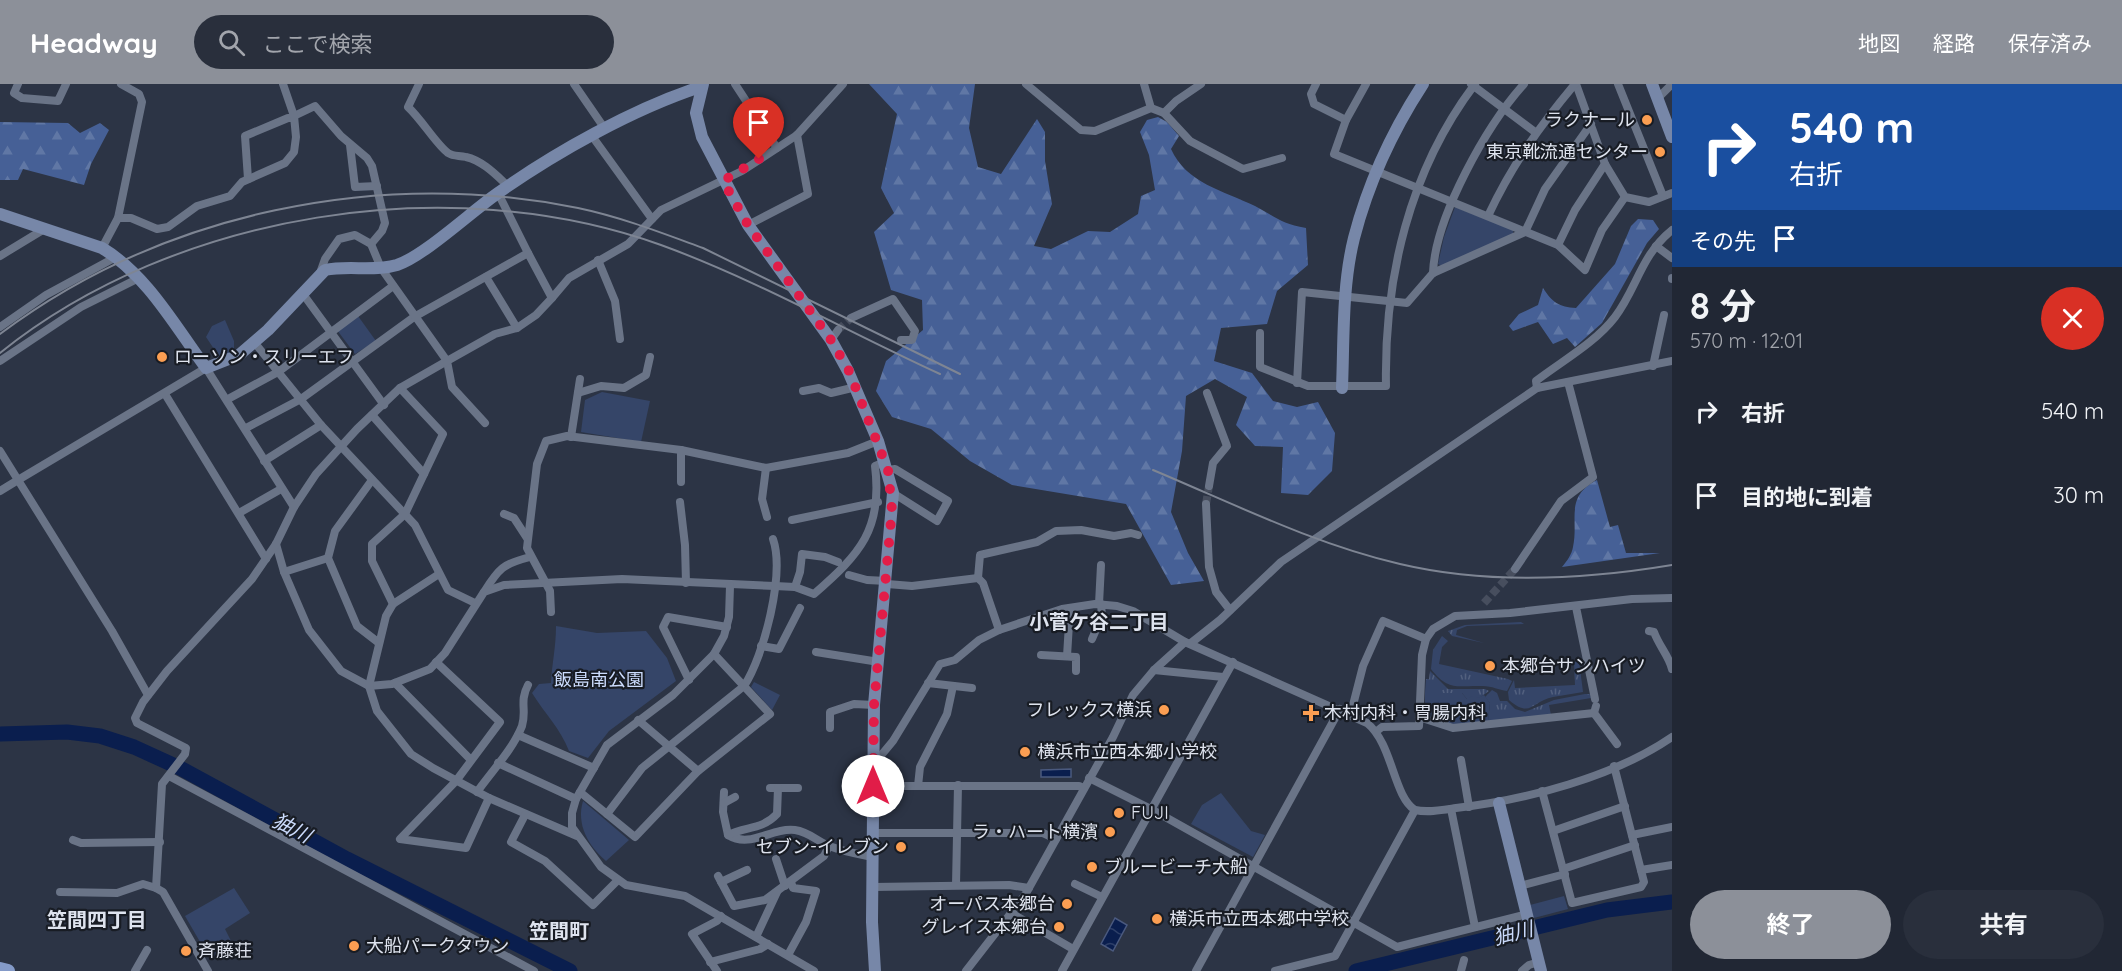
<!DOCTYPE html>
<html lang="ja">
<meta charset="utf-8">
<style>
:root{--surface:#212734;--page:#292f3c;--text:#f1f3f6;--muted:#a2a5ac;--accent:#8c9099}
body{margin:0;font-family:Quicksand,"Noto Sans JP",sans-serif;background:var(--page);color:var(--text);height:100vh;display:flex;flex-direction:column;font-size:22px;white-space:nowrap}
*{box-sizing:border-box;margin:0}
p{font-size:20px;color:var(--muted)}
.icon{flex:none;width:33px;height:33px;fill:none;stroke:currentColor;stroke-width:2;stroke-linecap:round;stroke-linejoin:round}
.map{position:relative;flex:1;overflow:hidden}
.details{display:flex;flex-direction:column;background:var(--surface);width:450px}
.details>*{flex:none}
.guide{background:#1a4fa0;color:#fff;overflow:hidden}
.pin{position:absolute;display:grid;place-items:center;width:51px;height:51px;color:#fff;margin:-62px -26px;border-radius:50% 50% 50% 0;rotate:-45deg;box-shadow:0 0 6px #0007}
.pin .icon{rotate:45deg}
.me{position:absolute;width:66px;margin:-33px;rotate:0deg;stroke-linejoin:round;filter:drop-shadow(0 0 4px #0008)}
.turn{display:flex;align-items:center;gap:21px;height:126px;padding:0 18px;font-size:27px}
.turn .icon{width:78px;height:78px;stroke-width:2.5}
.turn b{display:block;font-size:42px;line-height:51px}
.then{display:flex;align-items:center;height:57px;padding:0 18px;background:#0003;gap:12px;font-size:22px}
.round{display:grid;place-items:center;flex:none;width:63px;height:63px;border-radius:32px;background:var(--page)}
.headline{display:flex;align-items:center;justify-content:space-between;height:102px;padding:0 18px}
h1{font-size:36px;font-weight:700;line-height:45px}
.cta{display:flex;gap:12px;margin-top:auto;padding:12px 18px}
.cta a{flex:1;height:69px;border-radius:36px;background:var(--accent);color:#fff;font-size:24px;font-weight:700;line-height:69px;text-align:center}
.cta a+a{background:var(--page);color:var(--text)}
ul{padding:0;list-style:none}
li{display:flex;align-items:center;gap:18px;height:84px;padding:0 18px}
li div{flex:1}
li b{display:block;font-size:22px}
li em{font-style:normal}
header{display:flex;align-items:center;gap:36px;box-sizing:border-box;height:84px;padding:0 30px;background:var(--accent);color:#fff}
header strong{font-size:28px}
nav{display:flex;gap:33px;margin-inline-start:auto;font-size:21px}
.search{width:420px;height:54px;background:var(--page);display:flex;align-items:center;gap:15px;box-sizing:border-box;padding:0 21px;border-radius:33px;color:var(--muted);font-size:22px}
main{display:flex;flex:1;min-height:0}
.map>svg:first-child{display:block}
.grass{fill:url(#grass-tufts)}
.forest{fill:url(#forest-firs)}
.park{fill:#354568}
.water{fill:url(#water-waves);stroke:#4a597e;stroke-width:1.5}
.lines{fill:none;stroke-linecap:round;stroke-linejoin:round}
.river{stroke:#0a1e4e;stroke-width:15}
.street-tunnel{stroke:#474e5e;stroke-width:8;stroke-dasharray:8 4;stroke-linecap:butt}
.street{stroke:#6a7487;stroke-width:8}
.secondary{stroke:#7787a8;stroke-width:12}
.primary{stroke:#849ac8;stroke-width:14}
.rail{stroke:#7e8593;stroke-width:2}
.route{stroke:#e11d48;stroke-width:10;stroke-dasharray:0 18}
.poi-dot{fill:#fb9e52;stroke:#181c24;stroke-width:2}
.labels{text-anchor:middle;stroke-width:4.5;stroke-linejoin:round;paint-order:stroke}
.poi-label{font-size:18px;fill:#dee3ee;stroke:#181c24;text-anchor:start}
.park-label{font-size:18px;fill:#ccdcfd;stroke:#181c24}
.neighbourhood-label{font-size:20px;font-weight:bold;fill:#dee3ee;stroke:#181c24}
.water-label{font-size:20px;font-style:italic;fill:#cadafb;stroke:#181c24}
</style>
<header>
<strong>Headway</strong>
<div class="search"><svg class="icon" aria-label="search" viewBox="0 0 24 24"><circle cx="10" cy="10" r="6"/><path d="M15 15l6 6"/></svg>ここで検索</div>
<nav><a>地図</a><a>経路</a><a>保存済み</a></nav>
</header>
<main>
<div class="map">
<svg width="1672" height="887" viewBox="0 0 1672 887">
<defs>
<pattern id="grass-tufts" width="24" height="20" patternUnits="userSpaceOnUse" patternTransform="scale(1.5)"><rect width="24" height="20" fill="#354568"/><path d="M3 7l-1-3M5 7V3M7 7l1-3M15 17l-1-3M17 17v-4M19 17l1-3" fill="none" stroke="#52607e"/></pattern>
<pattern id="forest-firs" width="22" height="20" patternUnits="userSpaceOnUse" patternTransform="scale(1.5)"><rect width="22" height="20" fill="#466096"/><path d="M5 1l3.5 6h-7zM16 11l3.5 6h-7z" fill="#6077a5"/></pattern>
<pattern id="water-waves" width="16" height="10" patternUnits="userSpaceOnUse" patternTransform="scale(1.5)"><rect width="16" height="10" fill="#0a1e4e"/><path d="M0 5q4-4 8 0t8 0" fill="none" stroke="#2d3f68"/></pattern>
</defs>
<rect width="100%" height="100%" fill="#2c3445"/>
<!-- grass -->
<g class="grass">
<polygon points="1521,538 1524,540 1467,542 1457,546 1456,551 1484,559 1452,552 1448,547 1465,541"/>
<path d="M1442 552 1448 557 1442 563 1439 580 1508 595 1512 597 1507 607C1499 606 1492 602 1483 602 1457 601 1449 608 1431 585L1433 566Z"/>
<path d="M1579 577 1583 608C1573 610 1563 611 1553 613 1532 617 1531 635 1509 616L1508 608 1514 596 1515 604 1575 601 1574 578Z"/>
<polygon points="1430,587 1448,605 1485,605 1489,607 1478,615 1467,615 1462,609 1425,609 1426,595 1429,595"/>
<polygon points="1492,606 1497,609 1500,617 1507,617 1515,625 1525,628 1554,616 1585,610 1590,610 1591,614 1549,621 1551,631 1488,637 1490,619 1485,613"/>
</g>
<!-- forest -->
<g class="forest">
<path d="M869 0H975L969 44 978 83 1001 90 1037 35 1045 48V77L1052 120 1034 162 1051 165 1088 147 1110 148 1138 130 1141 112 1155 106 1149 71 1140 48 1147 36 1158 33 1167 38 1179 52 1171 65C1186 99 1224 107 1255 122 1276 133 1281 140 1306 144L1308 181 1277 207 1267 240 1221 244 1214 277 1252 289 1273 317 1297 323 1318 318 1335 349 1332 387 1308 411 1281 409 1283 363 1255 362 1236 341 1247 313 1215 295 1186 312 1182 367 1171 428 1188 469 1204 497 1171 501 1126 420 1012 401 970 377 931 345 892 333 876 307 886 277 923 246 922 216 891 206 874 148 894 129 881 104 897 30Z"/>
<polygon points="0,38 68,39 80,49 100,39 109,46 91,80 84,101 23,85 18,96 0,96"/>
<path d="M1638 135 1653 136 1659 145 1647 159 1602 239 1575 263 1567 254 1553 260 1538 238 1513 247 1509 242 1519 230 1538 221 1543 204C1552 218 1559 223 1576 224L1615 180 1631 142Z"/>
<path d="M1597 396 1610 443 1618 441 1626 469H1660L1562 483C1567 477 1572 470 1573 463 1579 436 1564 413 1597 396Z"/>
</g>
<!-- park -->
<g class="park">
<polygon points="1455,123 1513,146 1513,152 1442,182 1438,180 1444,153"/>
<polygon points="358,232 376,257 355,270 337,246"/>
<polygon points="225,236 234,257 234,269 214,276 214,265 206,253 212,242"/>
<polygon points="602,308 650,317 641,358 581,348 585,316"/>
<path d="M556 542 597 549 646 547 667 574 676 597 609 647 588 674 569 667C560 644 545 630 532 609L539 600 551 599C552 579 556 563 556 542Z"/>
<polygon points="754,598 780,611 772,626 751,603"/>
<polygon points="1425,609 1462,609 1467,615 1474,611 1478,614 1484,611 1490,619 1488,637 1453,642 1425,632"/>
<polygon points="1221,709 1251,747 1265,751 1253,773 1191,740 1202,721"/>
<path d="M583 717 629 756 606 777C588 762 576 740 583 717Z"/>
<polygon points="234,804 250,829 225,845 233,861 210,875 185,832"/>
<polygon points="1564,812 1568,825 1534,834 1530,821"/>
</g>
<!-- water -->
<g class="water">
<polygon points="1071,685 1071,693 1041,693 1041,686"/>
<polygon points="1115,834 1127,841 1113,867 1101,860"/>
</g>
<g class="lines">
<!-- river -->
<g class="river">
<polyline points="0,650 67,648 100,652 134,663 180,684 347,775 570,887"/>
<polyline points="1356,887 1607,826 1672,818"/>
</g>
<!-- street-tunnel -->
<g class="street-tunnel">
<polyline points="838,246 851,234"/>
<polyline points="1206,420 1209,402"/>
<polyline points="1484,519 1515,485"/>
</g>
<!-- street -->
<g class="street">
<polyline points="18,0 14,9 22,14 58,17 66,0"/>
<path d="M419 0 408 23C422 36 436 60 448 69 454 73 459 71 466 73 483 77 496 91 508 102"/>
<polyline points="574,0 605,45"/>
<polyline points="735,0 777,64"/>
<polyline points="1026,0 1081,46 1095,47 1151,24 1164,29 1176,17 1201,0"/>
<polyline points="1144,0 1151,24"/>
<polyline points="1316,0 1311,10 1314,20 1346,36 1334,70 1558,161 1585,186 1602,146 1625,113"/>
<polyline points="1471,0 1535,48"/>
<polyline points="1576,0 1605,80 1625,113 1649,118 1672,109"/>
<polyline points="1618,0 1663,112"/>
<polyline points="1657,15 1672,0"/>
<polyline points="1164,29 1190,57 1243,85 1282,74"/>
<polyline points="294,32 315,22 341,52 367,74 372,82 385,139 382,147 371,160"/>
<polyline points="1346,36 1366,0"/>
<polyline points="592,52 652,135"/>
<polyline points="350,61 355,103 377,102"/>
<polyline points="248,95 245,52 288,34 294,34"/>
<polyline points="498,109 528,169"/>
<path d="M1488 132C1512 81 1539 43 1575 0"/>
<polyline points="118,134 142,18 139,10 121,0"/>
<polyline points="748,141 808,110 797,51"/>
<polyline points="1558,161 1575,126 1605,80"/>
<polyline points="1656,162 1672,174"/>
<polyline points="102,164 118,134 131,134 157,145 168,143 197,122 230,112 242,98 285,79 294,68 296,53 294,32 283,0"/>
<polyline points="0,172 46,144"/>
<polyline points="598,176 615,217 620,255"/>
<path d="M1433 189C1435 133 1487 41 1524 0"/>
<polyline points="486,193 517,244"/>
<polyline points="1672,195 1672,194"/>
<polyline points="303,210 384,321"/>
<polyline points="851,234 893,215 915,247 912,256 901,256"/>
<polyline points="0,243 46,211 116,173"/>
<path d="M1260 249V283L1308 302H1386C1384 195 1409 87 1475 0"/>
<polyline points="831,256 838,246"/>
<polyline points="254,258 321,341 415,441 448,506 475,519"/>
<polyline points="0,277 81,223 139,194"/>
<polyline points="1653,282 1664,231"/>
<polyline points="1297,299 1302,208 1407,219 1433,189 1525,148 1545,105 1591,40"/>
<path d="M1537 304 1536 297C1562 277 1595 259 1615 233 1637 204 1641 171 1672 146"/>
<polyline points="803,307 819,304 831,309 856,303"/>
<polyline points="578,309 601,302 624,304 646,291 650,273"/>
<polyline points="1207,309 1227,362 1213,379 1209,402"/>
<polyline points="165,310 266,475"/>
<polyline points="228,315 278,288 393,202"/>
<polyline points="372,331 424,390"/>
<polyline points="485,339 452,303 447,277 495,250 517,244 536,231 552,214"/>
<polyline points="246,344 301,315 414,233 528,169 552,214 569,194 628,160 661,126 742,87 797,51 843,0"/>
<polyline points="571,353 580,295"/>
<polyline points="681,366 681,398"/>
<polyline points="0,367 18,396 0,407"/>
<polyline points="264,377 321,341"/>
<polyline points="766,384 762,415 767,433"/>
<polyline points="888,386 895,385 948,417 937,437 893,409"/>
<polyline points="372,396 335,447 328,474 357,542 379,559"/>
<polyline points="680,418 685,461 686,499"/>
<polyline points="1206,420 1209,483 1216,508 1230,526"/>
<polyline points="239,429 281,405"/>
<polyline points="504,430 514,434 527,454"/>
<polyline points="792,436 878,418"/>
<path d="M276 460 284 488 309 546 341 587 369 602 392 600 430 585 445 569 484 508 504 501 622 495 775 502 795 503 814 510C860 470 883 445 875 382L885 378"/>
<polyline points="1515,485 1561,417 1593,393 1568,298"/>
<polyline points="284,488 328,474"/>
<polyline points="439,490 393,520 386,532 369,602 377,627 411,670 433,684 489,714 577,752"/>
<polyline points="849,491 867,496 887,497"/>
<polyline points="978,494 980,471 1037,458 1056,447 1081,446 1114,452 1131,449 1138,451"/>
<polyline points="887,500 912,502 978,494 983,499 999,546"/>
<polyline points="730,502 729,533 724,552 714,570 673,611 607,661 576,715 572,729 572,743 601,783 626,801 685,812 814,887"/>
<polyline points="795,503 800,488 802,470 825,473 838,478"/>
<path d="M484 508C499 484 503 480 530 473"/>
<polyline points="393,520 372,477 372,460 405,430 443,350 400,304"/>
<polyline points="1099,520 1101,481"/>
<polyline points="1576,523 1595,615"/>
<polyline points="551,528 550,507 527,464 537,380 546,357 567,352 681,366 766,384 848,369 878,357"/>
<path d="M1649 547 1654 548C1659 562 1669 572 1672 585"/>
<polyline points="1092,555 1102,532 1101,520"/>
<polyline points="1191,559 1220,536 1281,478 1537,304 1672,277"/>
<polyline points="761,562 779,565 800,524"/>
<polyline points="816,568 879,578"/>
<polyline points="1041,571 1076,573 1076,587"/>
<polyline points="1067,572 1070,524"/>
<polyline points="436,578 500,638 456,697 400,755 466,764 489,714"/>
<polyline points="1154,586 1223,593"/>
<polyline points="689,596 663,543 668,533 727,543"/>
<polyline points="395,599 471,676"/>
<polyline points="928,599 972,604"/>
<polyline points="148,611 112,547 18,396 206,284 294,423"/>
<polyline points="1596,622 1594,629 1617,660"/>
<polyline points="1351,629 1363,582 1383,537 1426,555 1433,545 1455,532 1510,529 1632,515 1672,514"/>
<polyline points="1419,633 1453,644 1594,629"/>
<polyline points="638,636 698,687"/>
<polyline points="830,644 830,628 854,620 874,621"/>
<polyline points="1377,647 1382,643 1419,642 1422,571 1426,555"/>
<polyline points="518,651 594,684"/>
<polyline points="1461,676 1469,723"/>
<polyline points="498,679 576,715"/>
<path d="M873 681 893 657 940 580 955 576 979 556 999 546 1062 525 1095 520 1117 522 1133 527 1185 558 1367 639C1393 660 1393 712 1415 726 1428 729 1443 726 1456 724 1526 716 1614 693 1672 653"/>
<polyline points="169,692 534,887"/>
<polyline points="1089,694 1151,725 1397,863 1527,830"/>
<polyline points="873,702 1079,702 1084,704"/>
<polyline points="918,702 920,683 947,630 953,602"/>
<polyline points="770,704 798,704"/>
<polyline points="1542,707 1572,819 1641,803 1644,798 1614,682"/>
<path d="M477 708C492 687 513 665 522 642 527 626 519 618 528 601"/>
<polyline points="580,708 635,753 698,687 770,630 714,570"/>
<path d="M724 708 723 728 728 751C751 765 771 743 795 746 810 748 819 759 832 763 845 768 859 770 873 773"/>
<polyline points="724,719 735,713"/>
<polyline points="1451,725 1475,843"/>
<path d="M607 730 642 684 744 602C764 572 785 490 773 455"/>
<polyline points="525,731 511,758 545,777 593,821 618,796"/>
<polyline points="1553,747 1625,722"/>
<polyline points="873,749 1043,749 1056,755"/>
<path d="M728 751C746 742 762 746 777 730L778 704"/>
<polyline points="1632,751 1672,743"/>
<polyline points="73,756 81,759 160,758"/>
<polyline points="776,775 785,802"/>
<polyline points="1563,785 1635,761"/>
<polyline points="1641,786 1672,781"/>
<polyline points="718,792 734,822 765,816 824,772 829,762"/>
<polyline points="721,798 747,786"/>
<polyline points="1075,800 1102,813"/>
<polyline points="956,801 958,701"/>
<polyline points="1520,802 1565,790"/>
<polyline points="873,803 1009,801 1029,804"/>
<polyline points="60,808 117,809 143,800 156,804"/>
<polyline points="1011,829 1073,865"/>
<polyline points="756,853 777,808"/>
<polyline points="788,871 806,838 816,807 793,804 791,798"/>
<polyline points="710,878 760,865 768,860"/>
<polyline points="135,887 147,866"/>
<polyline points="208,887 163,808 156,804 162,700 185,670 186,664 137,639 135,634 143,618 167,587 252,495 276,460 294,423 316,390 357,345 400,304 447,277 381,184 371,160 355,151 339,155 325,175 320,189"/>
<polyline points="717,887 692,850 717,837 721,832"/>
<polyline points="966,887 1025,811 1113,653 1133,611 1154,586 1185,558"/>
<polyline points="1062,887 1233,578"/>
<polyline points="1196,887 1340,625"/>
<polyline points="1275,887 1335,872 1415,726"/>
<polyline points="1461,887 1464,876"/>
<polyline points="1522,887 1529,881 1539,878"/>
</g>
<!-- secondary -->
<g class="secondary">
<polyline points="703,0 696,29 702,53 748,141 831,256 848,287 878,357 893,409 874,621 872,838 875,887"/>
<polyline points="1652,0 1672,53"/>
<path d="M0 130 102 164C147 191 175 242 206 284L239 271 268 246 325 186C349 181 374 188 397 181 424 172 472 127 498 109 556 68 633 25 700 3"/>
<path d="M1342 304C1344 254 1342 202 1354 154 1368 100 1393 46 1423 0"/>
<polyline points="1499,719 1541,887"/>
</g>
<!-- primary -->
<polyline class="primary" points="0,885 8,887"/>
<!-- rail -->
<g class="rail">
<path d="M0 250C163 128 378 84 578 124 621 133 662 149 703 164L960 290"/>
<path d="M0 269C175 128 450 85 661 161 757 196 848 248 940 290"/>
<path d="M1153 386C1234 420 1314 460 1400 480 1489 501 1582 496 1672 481"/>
</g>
</g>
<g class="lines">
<!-- route -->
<polyline class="route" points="759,75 723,97 748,141 831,256 849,287 888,386 892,426 874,621 873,702"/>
</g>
<!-- markers -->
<g class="poi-dot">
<circle cx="1647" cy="36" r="6"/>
<circle cx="1660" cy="68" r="6"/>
<circle cx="162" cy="273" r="6"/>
<circle cx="1490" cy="582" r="6"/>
<circle cx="1164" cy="626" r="6"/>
<path d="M1308 620h6v6h6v6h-6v6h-6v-6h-6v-6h6z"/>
<circle cx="1025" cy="668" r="6"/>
<circle cx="1119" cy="729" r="6"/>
<circle cx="1110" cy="748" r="6"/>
<circle cx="901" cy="763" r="6"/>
<circle cx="1092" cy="783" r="6"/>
<circle cx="1067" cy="820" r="6"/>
<circle cx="1157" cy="835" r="6"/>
<circle cx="1059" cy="843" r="6"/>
<circle cx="354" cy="862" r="6"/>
<circle cx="186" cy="867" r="6"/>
</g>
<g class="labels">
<!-- poi labels -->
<g class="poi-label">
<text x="1635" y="42" text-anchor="end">ラクナール</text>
<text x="1648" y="74" text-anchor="end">東京靴流通センター</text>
<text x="174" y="279">ローソン・スリーエフ</text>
<text x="1502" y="588">本郷台サンハイツ</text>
<text x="1152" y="632" text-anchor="end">フレックス横浜</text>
<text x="1324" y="635">木村内科・胃腸内科</text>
<text x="1037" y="674">横浜市立西本郷小学校</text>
<text x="1131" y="735">FUJI</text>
<text x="1098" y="754" text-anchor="end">ラ・ハート横濱</text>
<text x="889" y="769" text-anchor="end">セブン-イレブン</text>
<text x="1104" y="789">ブルービーチ大船</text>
<text x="1055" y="826" text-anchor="end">オーパス本郷台</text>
<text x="1169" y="841">横浜市立西本郷中学校</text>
<text x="1047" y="849" text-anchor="end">グレイス本郷台</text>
<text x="366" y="868">大船パークタウン</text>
<text x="198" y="873">斉藤荘</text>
</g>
<!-- park labels -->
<g class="park-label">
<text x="599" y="602">飯島南公園</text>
</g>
<!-- neighbourhood labels -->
<g class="neighbourhood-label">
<text x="1099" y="545">小菅ケ谷二丁目</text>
<text x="97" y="843">笠間四丁目</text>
<text x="559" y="854">笠間町</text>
</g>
<!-- water labels -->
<g class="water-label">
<text transform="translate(292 744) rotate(27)" y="7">㹨川</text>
<text transform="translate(1513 849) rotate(-14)" y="7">㹨川</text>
</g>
</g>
</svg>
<div class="pin" style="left:759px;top:75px;background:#d93025"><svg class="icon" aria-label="arrive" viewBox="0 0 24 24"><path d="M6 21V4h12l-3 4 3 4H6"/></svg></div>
<svg class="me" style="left:873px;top:702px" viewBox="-20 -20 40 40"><circle r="19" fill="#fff"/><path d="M0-13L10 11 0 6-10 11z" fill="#e11d48"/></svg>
</div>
<section class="details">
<div class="guide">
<div class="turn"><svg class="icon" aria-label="right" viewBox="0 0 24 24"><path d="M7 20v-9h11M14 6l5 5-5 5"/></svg><div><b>540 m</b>右折</div></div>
<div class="then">その先<svg class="icon" aria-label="arrive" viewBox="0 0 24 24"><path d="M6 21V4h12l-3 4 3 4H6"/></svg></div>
</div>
<div class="headline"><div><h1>8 分</h1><p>570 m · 12:01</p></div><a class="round" style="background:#d93025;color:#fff"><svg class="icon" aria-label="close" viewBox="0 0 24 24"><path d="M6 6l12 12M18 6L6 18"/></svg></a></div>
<ul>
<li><svg class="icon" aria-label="right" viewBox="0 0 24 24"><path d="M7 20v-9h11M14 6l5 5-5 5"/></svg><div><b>右折</b></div><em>540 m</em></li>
<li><svg class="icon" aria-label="arrive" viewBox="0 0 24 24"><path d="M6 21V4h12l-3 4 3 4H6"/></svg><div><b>目的地に到着</b></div><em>30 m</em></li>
</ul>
<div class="cta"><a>終了</a><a>共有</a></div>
</section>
</main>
